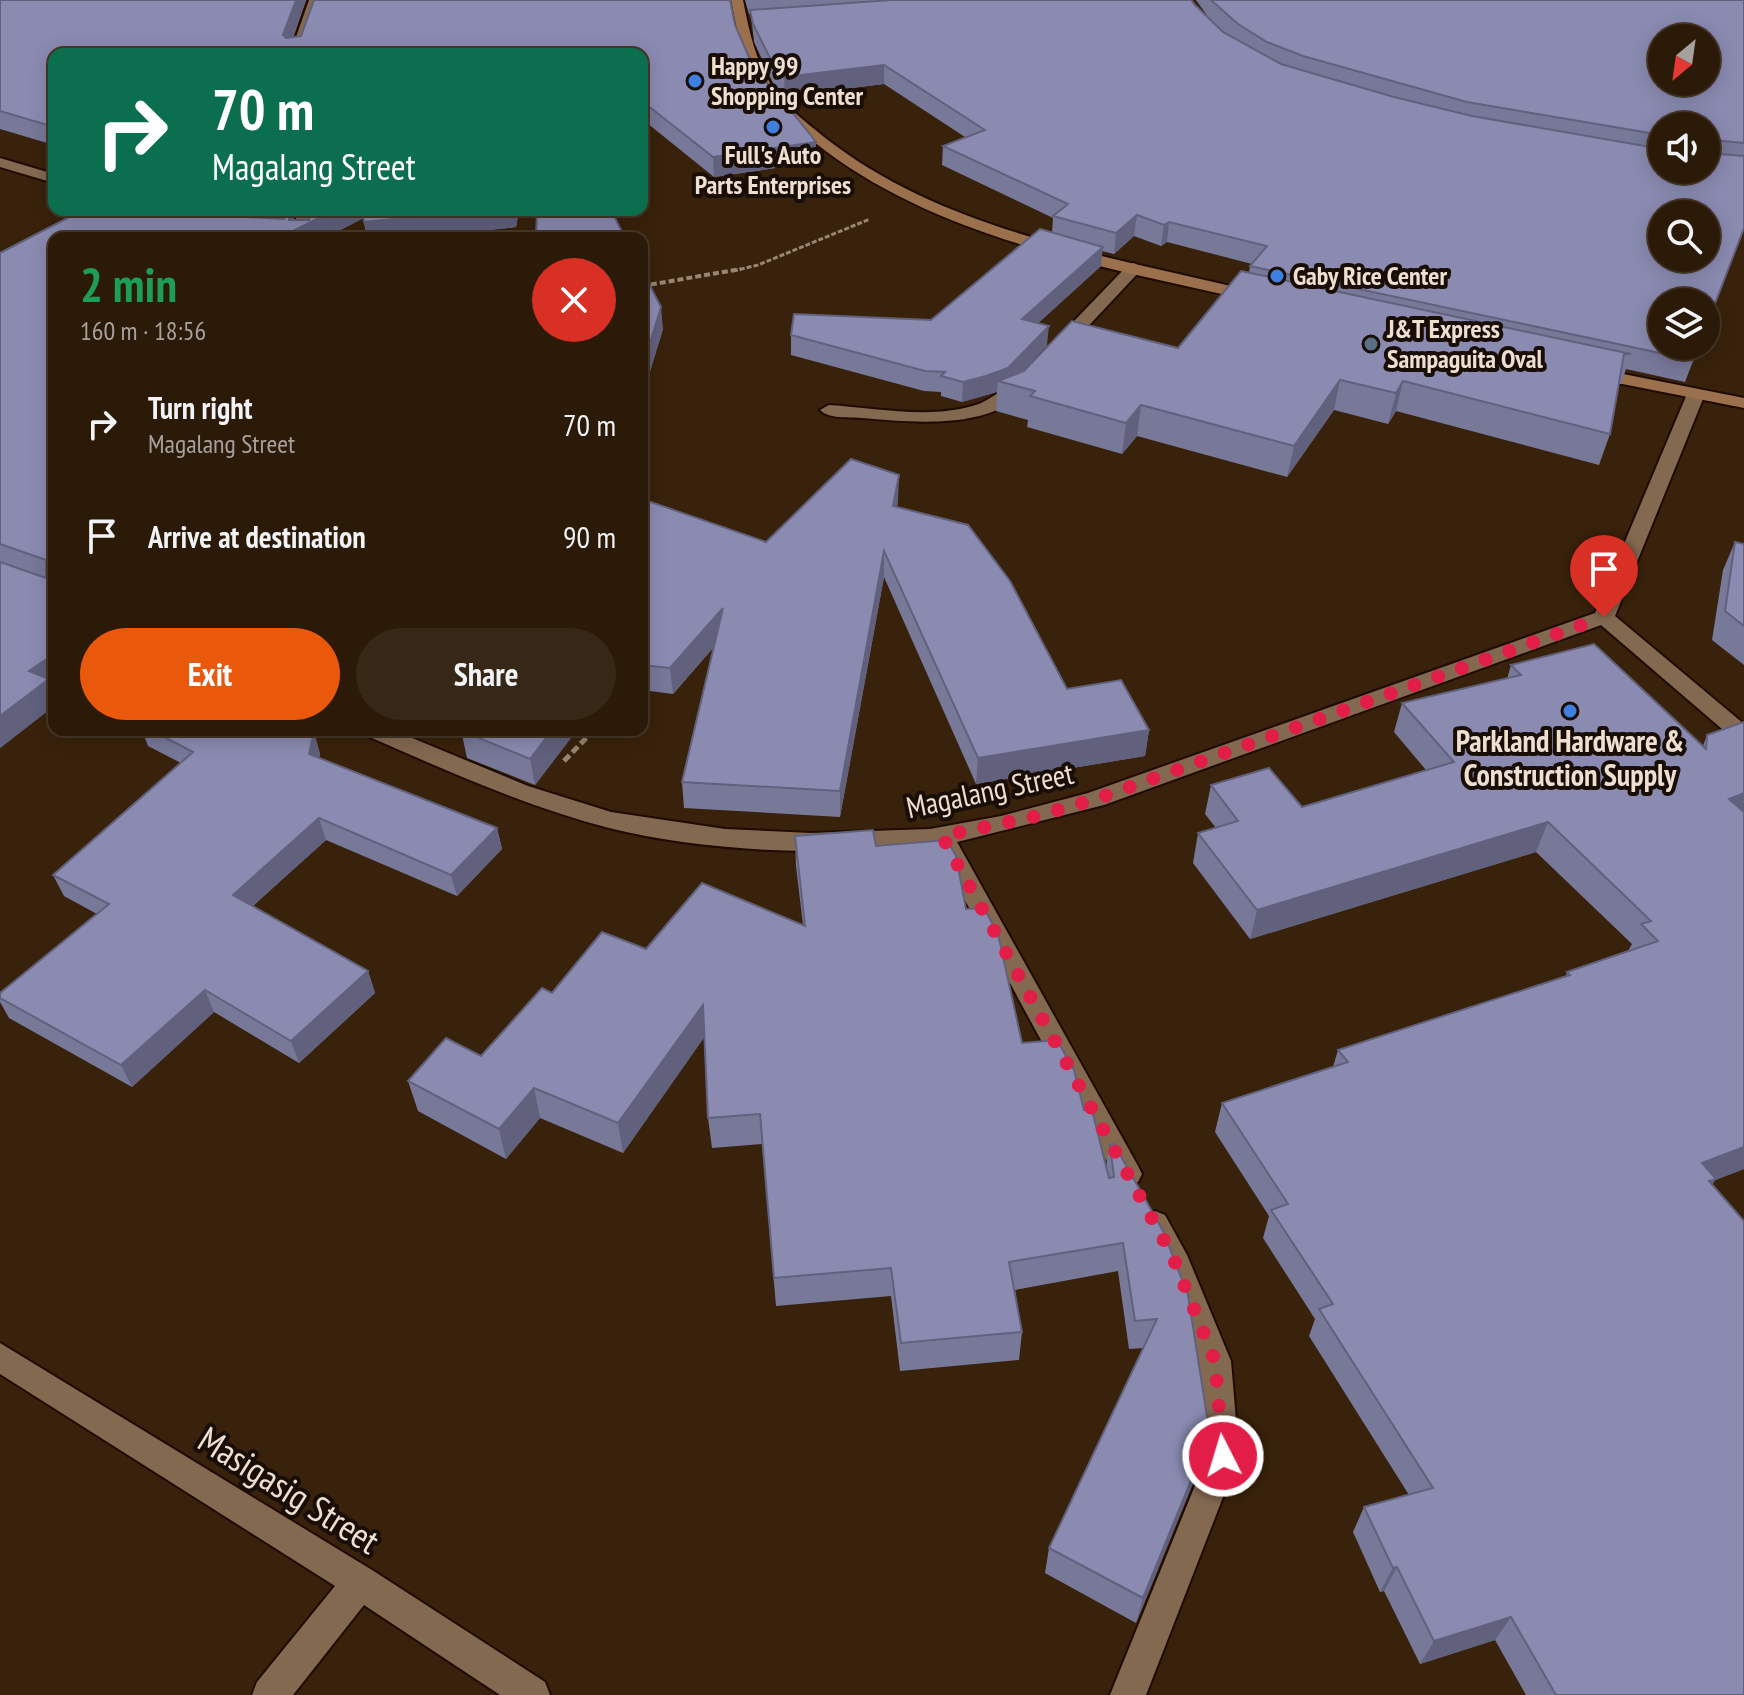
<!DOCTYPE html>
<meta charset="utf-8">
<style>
:root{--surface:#2b1a08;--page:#372716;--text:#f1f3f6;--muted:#a6a19c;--line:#473829;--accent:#ea580c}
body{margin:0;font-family:"PT Sans Narrow",sans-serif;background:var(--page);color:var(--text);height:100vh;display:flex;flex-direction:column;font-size:30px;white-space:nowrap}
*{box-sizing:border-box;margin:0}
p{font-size:26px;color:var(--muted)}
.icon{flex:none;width:44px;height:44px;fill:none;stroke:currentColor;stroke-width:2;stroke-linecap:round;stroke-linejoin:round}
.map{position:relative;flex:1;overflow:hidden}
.panel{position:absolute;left:48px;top:232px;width:600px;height:504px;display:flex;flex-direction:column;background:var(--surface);border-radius:16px;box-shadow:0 4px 20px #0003,0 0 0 2px var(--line)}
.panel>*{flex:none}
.hud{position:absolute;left:48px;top:48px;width:600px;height:168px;border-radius:16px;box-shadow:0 4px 20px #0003,0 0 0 2px var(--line);background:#0b6e4f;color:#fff;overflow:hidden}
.needle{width:52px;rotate:209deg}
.fabs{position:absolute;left:1648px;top:24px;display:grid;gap:16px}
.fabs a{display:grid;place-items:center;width:72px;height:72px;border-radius:50%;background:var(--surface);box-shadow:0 4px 20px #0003,0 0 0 2px var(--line);font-size:40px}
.pin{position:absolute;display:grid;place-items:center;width:68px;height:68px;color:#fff;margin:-82px -34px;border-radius:50% 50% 50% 0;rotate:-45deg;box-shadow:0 0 8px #0007}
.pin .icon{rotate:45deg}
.me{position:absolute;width:88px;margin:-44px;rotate:355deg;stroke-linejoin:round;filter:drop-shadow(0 0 6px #0008)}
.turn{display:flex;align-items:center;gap:28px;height:168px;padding:0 32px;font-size:36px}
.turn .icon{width:104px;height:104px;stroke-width:2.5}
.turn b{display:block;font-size:56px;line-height:68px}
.round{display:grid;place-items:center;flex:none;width:84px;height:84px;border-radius:42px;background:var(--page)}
.summary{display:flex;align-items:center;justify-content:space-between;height:136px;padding:0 32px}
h1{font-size:48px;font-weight:800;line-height:60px;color:#1e9e55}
.primary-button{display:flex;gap:16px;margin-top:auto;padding:16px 32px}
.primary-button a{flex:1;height:92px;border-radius:48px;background:var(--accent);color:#fff;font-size:32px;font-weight:800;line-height:92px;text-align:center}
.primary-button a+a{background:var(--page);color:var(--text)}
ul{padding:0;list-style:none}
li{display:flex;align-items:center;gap:24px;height:112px;padding:0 32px}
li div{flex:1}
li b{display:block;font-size:30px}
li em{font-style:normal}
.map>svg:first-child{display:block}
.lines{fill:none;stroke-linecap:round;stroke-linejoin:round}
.street-casing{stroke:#200b00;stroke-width:4}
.secondary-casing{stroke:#200b00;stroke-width:4}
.path-far2{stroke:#988573;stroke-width:3;stroke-dasharray:5 2;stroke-linecap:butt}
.path-far1{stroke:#988573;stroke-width:4;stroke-dasharray:6 3;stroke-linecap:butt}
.path{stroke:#988573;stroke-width:5;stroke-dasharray:8 4;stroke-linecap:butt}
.street{fill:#846951;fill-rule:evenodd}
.secondary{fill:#9b704d;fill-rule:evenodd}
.wall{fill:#787899;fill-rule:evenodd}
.shaded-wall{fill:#61617d}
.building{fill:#8b8bb2;stroke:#61617d;stroke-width:2;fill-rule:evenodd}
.route{stroke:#e11d48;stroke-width:14;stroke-dasharray:0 25.2}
.shop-dot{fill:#3f7fe0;stroke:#190e06;stroke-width:3}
.service-dot{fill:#5c6f8a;stroke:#190e06;stroke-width:3}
.labels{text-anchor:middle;stroke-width:8;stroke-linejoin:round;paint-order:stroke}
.far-poi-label{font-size:26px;font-weight:bold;fill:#eedfd1;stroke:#190e06;text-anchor:start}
.poi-label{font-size:30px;font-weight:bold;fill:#eedfd1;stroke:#190e06}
.street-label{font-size:30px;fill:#eedfd1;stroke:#190e06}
.near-street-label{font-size:36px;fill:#eedfd1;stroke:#190e06}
</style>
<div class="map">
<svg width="1744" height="1695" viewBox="0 0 1744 1695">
<rect width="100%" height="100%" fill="#39220b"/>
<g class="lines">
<!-- street casing -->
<g class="street-casing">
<g id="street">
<polygon points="309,0 321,0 302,54 290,54"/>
<polygon points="0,158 54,174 54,183 0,167"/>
<rect x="296" y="210" width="16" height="28"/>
<polygon points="1134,263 1142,268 1140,271 1065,351 1053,351 1050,347 1053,343 1128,265"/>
<path d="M1022 380 1031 385C993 432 914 422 861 418 848 417 829 419 820 410L829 405C876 408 933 420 979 404 994 398 1007 384 1022 380Z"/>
<path d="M1696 389 1705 394 1615 616 1744 724V743L1736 741 1601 625 1104 805 957 842 1138 1166 1142 1174 1138 1182 1128 1186 1118 1182 935 845C839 857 703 852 609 828 525 806 445 770 365 735L362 730H393L528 786 611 812 725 829 811 833 930 829 1001 816 1088 793 1595 613 1687 394Z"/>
<polygon points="1155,1211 1165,1215 1187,1255 1231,1361 1239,1456 1146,1695 1110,1695 1207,1456 1199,1361 1159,1259 1140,1224 1145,1215"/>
<polygon points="0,1343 372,1570 545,1682 550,1695 500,1695 364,1605 293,1695 252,1695 257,1682 335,1586 0,1374"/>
</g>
</g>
<!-- secondary casing -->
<g class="secondary-casing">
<g id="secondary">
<path d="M731 0H743C749 30 755 60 772 86 785 107 806 122 824 137 949 235 1113 256 1263 294L1265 297 1257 302C1107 267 938 241 814 142 793 126 773 109 759 86 742 60 737 30 731 0Z"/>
<polygon points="1593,368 1744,398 1744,408 1587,377 1584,373"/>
</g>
</g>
<!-- path-far2 -->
<polyline class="path-far2" points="733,271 758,265 870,219"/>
<!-- path-far1 -->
<polyline class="path-far1" points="642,286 741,269"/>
<!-- path -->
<polyline class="path" points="564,761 594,730"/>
<!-- street -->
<use href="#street" class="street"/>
<!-- secondary -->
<use href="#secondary" class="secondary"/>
</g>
<!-- wall -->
<g class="wall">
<polygon points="0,0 306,0 293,38 735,25 755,71 816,142 816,162 714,177 642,119 642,54 54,54 54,145 0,129"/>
<path d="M745 0H1191L1195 5 1211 21 1196 0H1744V229L1685 382 1626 369 1621 384H1618L1610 434 1599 465 1396 411 1388 424 1334 410 1287 477 1137 436 1122 454 1027 427 1028 420 996 411 997 392 962 402 941 396V392L924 391 791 355V335L931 320 1052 233 1053 218 942 165 943 146 965 137 884 84 785 96 774 85 754 42 751 14H749ZM1662 126 1706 170H1662ZM1134 236 1161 246 1167 242 1252 264 1250 266 1249 273 1178 348 1022 372 1047 345 1038 323 1101 266 1102 251 1114 254Z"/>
<polygon points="83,210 294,210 294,220 309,220 309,210 611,210 537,213 519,211 516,227 416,238 367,238 363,218 325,238 54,238 54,684 52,685 54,689 54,706 0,748 0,253"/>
<polygon points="642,270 663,329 648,378 642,378"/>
<polygon points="642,499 766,542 898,500 897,507 1067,689 1149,730 1145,756 976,784 884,577 840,817 684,808 682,782 714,647 673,694 642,690"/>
<polygon points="1735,542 1744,544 1744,665 1712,640 1723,570"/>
<polygon points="1511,665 1703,746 1707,735 1744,722 1744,1169 1715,1180 1712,1185 1744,1695 1526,1695 1495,1640 1420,1664 1384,1591 1380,1592 1353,1532 1364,1507 1409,1495 1309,1336 1315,1319 1263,1238 1269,1216 1215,1132 1222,1103 1333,1067 1338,1050 1566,976 1567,972 1628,951 1632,944 1536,852 1250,939 1193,863 1198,833 1216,828 1205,814 1211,785 1302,807 1426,770 1394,732 1402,703 1507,679"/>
<polygon points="142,730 309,730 314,732 320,754 319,758 497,828 502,849 457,896 326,840 253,906 368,971 375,993 299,1063 214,1012 132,1087 9,1018 0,1002 0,993 97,914 64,896 53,875 181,763 148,746"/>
<polygon points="461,730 577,730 535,785 467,758"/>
<polygon points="795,836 876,846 966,909 1022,1043 1084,1110 1106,1166 1110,1145 1208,1423 1212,1429 1204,1456 1136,1623 1045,1573 1049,1548 1144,1348 1129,1349 1118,1271 1015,1290 1022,1332 1019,1360 900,1371 891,1296 776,1306 762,1144 712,1148 708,1118 704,1037 623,1153 540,1118 506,1159 418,1111 408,1081 481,1056 552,993 646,949 803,925 796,866"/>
</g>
<!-- shaded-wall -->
<g class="shaded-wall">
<polygon points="296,0 306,0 287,53 283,35"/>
<polygon points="884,65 884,84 785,96 784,77"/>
<polygon points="1713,140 1706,160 1706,149"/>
<polygon points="816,142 816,162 714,177 713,157"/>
<polygon points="289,210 294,210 294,231 335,210 362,210 364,218 325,238 279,238 289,220"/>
<polygon points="483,210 519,210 516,227 416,238 367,238 364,222"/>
<polygon points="1137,215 1134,236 1114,254 1116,233"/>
<polygon points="1169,222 1167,242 1161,246 1164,225"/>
<polygon points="1103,247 1101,266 1021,339 1022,319"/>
<polygon points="661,307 663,329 648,378 646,356"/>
<polygon points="1049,326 1047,345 1010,384 998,381 997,392 962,402 963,382"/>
<polygon points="1340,380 1334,410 1287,477 1294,446"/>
<polygon points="1403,381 1396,411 1388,424 1396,393"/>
<polygon points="1141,405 1137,436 1122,454 1126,423"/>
<polygon points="899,475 898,500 893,532 893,506"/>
<polygon points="884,551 884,577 840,817 840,791"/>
<polygon points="723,608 725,634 673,694 670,668"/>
<polygon points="54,654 54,684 52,685 54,689 54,706 0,748 0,716 29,671"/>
<polygon points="552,730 577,730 535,785 530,759"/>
<polygon points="1149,730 1145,756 976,784 978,758"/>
<polygon points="314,732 320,754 315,776 309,754"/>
<polygon points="1744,793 1744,817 1729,799"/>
<polygon points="319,818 326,840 241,916 233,895"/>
<polygon points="1548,822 1536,852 1250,939 1257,910"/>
<polygon points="497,828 502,849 457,896 451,875"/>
<polygon points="368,971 375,993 299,1063 291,1041"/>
<polygon points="205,990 214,1012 132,1087 121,1065"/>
<polygon points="703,1005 706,1035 623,1153 618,1123"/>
<polygon points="534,1088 540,1118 506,1159 499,1129"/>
<polygon points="1744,1147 1744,1169 1715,1180 1699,1207 1702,1163"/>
<polygon points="1212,1429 1204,1456 1136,1623 1143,1598"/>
<polygon points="1397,1567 1384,1591 1380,1592 1393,1568"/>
<polygon points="1511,1617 1495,1640 1420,1664 1434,1641"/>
</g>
<!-- building -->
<g class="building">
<polygon points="0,0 296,0 283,35 286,38 301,36 314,0 730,0 735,25 755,71 780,97 816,142 713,157 642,101 642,54 54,54 54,127 0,111"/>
<path d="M892 0H1191L1195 5 1223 32 1281 64 1394 97 1472 116 1662 149V170H1706V151L1708 153 1744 156V228L1706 327V302H1662V346H1699L1693 360 1250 266 1267 246 1169 222 1164 225 1137 215 1116 233 1053 216 1068 204 943 146 985 130 884 65 784 77 774 66 753 24 750 10ZM1662 214H1706V258H1662Z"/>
<path d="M1211 0H1744V143L1713 140 1706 149V126H1662V135L1467 102 1303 56 1267 42 1238 24ZM1662 38H1706V82H1662Z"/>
<polygon points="83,210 196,210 229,216 284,219 283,215 275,210 289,210 289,220 309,220 309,210 335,210 279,238 54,238 54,351 48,354 54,353 54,654 29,671 49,679 0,716 0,562 46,578 46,560 0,544 0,253"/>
<polygon points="362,210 483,210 364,222"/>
<polygon points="537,210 611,210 625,238 536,238"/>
<polygon points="1040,229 1103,247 1022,319 1049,326 1008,368 986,376 963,382 941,376 945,372 925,371 791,335 794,314 931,320"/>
<polygon points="642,270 661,307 646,356 642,356"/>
<polygon points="1241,271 1631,354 1624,354 1610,434 1403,381 1396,393 1340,380 1294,446 1141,405 1126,423 1030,396 1035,391 998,381 1024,371 1072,321 1178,348"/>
<polygon points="851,459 899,475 893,506 968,525 1010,581 1067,689 1121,680 1149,730 978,758 884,551 840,791 682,782 723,608 670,668 642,665 642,499 766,542"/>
<polygon points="1735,542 1744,544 1744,626 1725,611"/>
<polygon points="1594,644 1706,749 1707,735 1744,722 1744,793 1729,799 1744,812 1744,1147 1702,1163 1716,1179 1709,1181 1744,1221 1744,1695 1556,1695 1511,1617 1434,1641 1397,1567 1393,1568 1364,1507 1433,1488 1319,1309 1333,1304 1271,1210 1288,1204 1222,1103 1348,1062 1338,1050 1570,975 1567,972 1658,941 1641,924 1651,921 1548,822 1257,910 1198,833 1238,821 1211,785 1269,768 1302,807 1454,762 1402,703 1521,675 1511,665"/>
<polygon points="151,730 309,730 314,732 309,754 497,828 451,875 319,818 233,895 368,971 291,1041 205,990 121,1065 0,998 0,993 109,904 53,875 193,752"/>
<polygon points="461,730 552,730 530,759 462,731"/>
<polygon points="873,830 876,846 947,840 956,856 966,909 984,908 998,934 1022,1043 1057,1040 1074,1070 1084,1110 1092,1110 1109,1178 1114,1177 1110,1145 1114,1144 1163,1231 1188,1295 1208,1423 1212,1429 1143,1598 1049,1548 1157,1319 1135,1321 1123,1243 1009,1262 1022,1332 901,1343 891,1268 774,1278 760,1114 708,1118 703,1005 618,1123 534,1088 499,1129 408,1081 446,1038 481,1056 542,988 552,993 602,932 646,949 702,883 805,926 795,836"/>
</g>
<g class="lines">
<!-- route -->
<polyline class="route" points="1223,1456 1215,1361 1172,1255 942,836 1033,817 1096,799 1604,617"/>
</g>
<!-- markers -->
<g class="shop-dot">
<circle cx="695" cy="81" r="8"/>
<circle cx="773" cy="127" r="8"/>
<circle cx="1277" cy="276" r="8"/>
<circle cx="1570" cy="711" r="8"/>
</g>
<circle class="service-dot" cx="1371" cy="344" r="8"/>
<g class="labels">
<!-- far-poi labels -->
<g class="far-poi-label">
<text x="711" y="75">Happy 99<tspan x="711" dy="30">Shopping Center</tspan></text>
<text x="773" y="164" text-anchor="middle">Full's Auto<tspan x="773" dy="30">Parts Enterprises</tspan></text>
<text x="1293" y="285">Gaby Rice Center</text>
<text x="1387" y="338">J&amp;T Express<tspan x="1387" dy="30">Sampaguita Oval</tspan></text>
</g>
<!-- poi labels -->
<g class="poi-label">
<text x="1570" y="752">Parkland Hardware &amp;<tspan x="1570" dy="34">Construction Supply</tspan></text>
</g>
<!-- street labels -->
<g class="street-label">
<text transform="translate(990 791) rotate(-12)" y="10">Magalang Street</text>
</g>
<!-- near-street labels -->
<g class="near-street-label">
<text transform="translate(289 1490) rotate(32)" y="13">Masigasig Street</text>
</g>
</g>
</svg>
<div class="fabs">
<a><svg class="needle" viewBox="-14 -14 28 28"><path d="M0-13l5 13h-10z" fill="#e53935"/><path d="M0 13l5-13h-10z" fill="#a6a19c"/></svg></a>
<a><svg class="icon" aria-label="sound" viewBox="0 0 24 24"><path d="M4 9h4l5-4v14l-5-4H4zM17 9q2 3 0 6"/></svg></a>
<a><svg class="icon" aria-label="search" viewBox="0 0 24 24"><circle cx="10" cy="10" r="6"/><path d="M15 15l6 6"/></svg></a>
<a><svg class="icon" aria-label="layers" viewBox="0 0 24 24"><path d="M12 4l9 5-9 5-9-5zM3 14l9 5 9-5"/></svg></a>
</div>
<div class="pin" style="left:1604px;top:617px;background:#d93025"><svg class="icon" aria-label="arrive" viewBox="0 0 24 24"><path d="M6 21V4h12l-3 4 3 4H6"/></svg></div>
<svg class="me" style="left:1223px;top:1456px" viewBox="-20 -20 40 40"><circle r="17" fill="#e11d48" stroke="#fff" stroke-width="3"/><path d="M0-11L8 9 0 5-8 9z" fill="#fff"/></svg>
<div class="hud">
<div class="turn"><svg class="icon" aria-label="right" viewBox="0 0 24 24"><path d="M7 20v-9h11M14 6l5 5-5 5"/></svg><div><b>70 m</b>Magalang Street</div></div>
</div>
<section class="panel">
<div class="summary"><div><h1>2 min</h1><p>160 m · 18:56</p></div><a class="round" style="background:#d93025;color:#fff"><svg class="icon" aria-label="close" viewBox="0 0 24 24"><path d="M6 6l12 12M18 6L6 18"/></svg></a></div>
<ul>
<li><svg class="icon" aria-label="right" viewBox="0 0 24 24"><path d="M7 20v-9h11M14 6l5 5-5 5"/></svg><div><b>Turn right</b><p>Magalang Street</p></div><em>70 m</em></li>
<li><svg class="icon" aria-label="arrive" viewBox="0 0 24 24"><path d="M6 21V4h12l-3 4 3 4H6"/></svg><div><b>Arrive at destination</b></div><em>90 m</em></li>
</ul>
<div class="primary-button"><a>Exit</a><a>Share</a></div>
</section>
</div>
